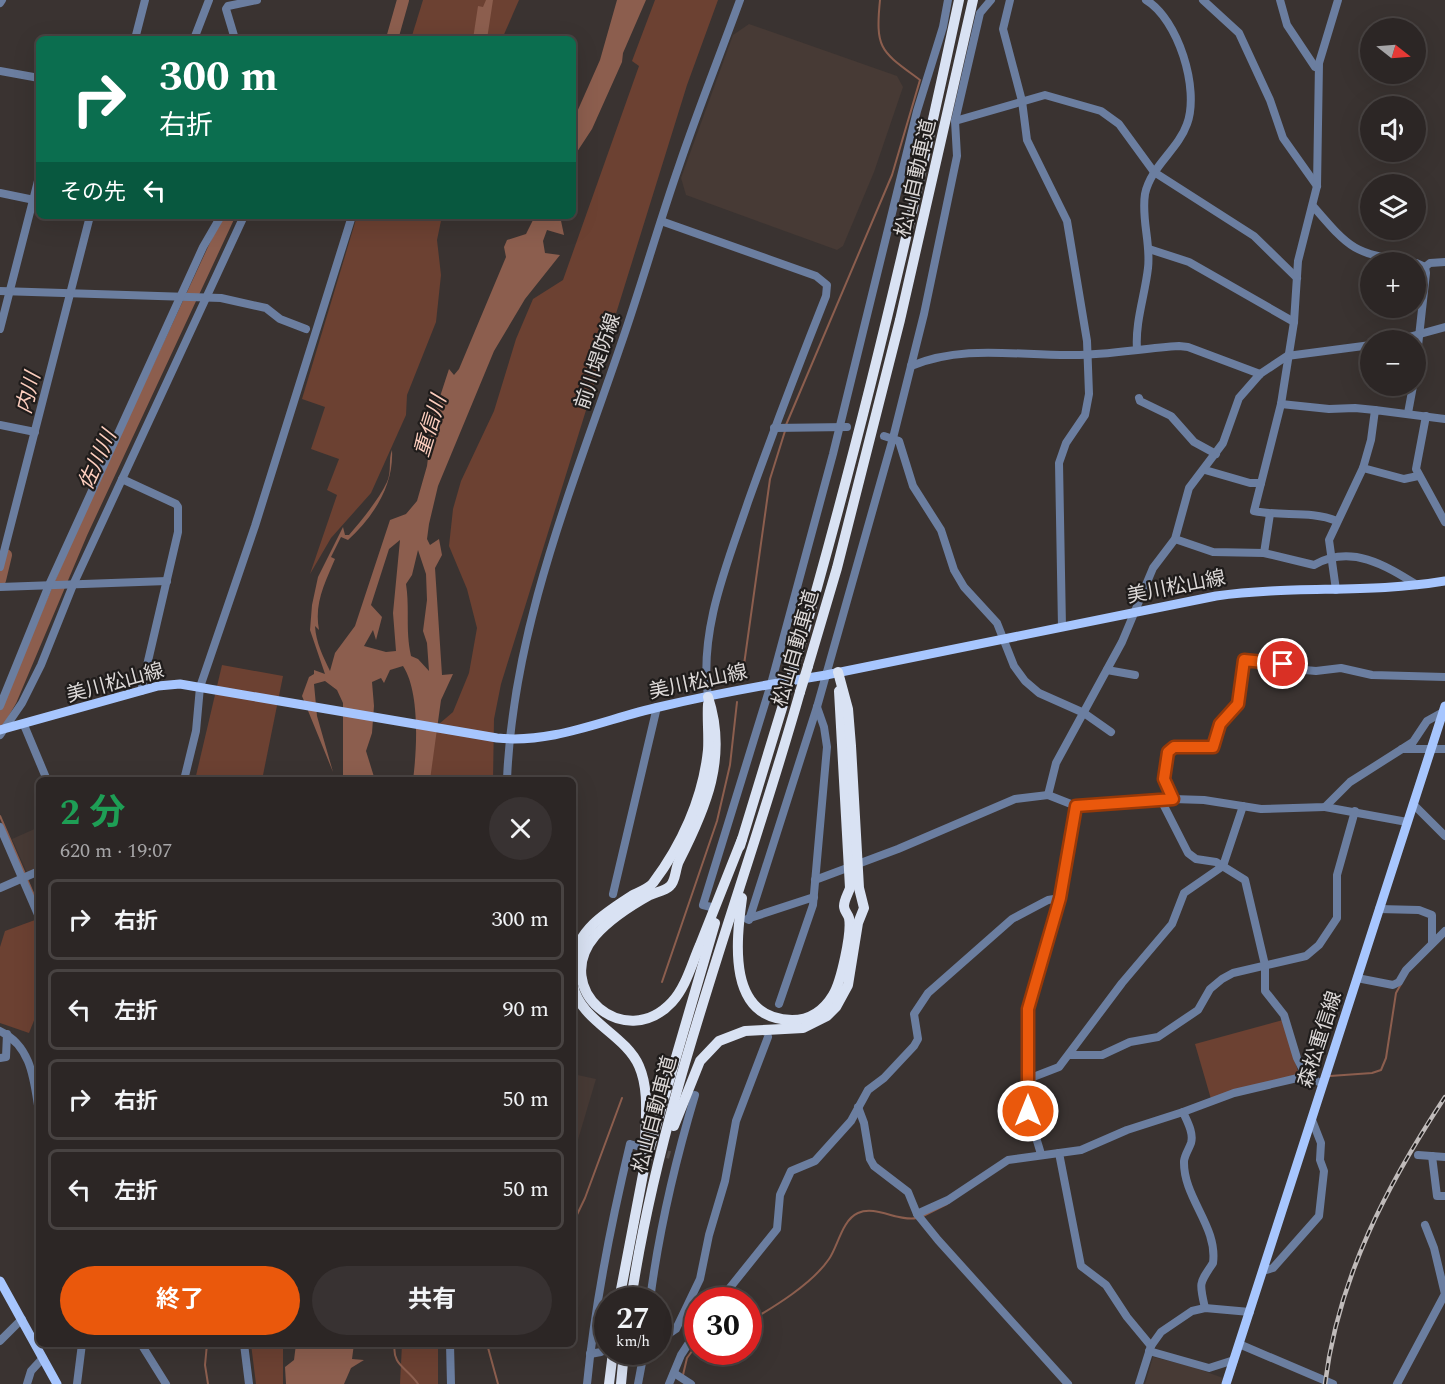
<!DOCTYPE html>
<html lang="ja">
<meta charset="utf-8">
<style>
:root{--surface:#2c2625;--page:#383232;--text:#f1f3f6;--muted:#a6a5a7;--line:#484342;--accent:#ea580c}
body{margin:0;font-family:Spectral,"Noto Sans JP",serif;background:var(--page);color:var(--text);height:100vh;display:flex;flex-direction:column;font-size:22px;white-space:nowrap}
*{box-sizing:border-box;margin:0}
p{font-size:20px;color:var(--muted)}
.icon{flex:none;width:33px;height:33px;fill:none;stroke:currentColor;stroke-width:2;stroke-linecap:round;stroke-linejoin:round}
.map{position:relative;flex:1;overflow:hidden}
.details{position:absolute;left:36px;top:777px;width:540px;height:570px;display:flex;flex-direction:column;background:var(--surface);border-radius:9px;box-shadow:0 6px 24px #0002,0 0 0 2px var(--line)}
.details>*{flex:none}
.hud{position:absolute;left:36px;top:36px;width:540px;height:183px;border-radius:9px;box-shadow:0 6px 24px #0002,0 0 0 2px var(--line);background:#0b6e4f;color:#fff;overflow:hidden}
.needle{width:39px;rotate:107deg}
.tools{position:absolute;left:1360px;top:18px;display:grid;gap:12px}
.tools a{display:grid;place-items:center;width:66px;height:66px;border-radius:50%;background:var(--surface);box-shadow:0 6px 24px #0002,0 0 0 2px var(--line);font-size:30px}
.speed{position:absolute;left:594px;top:1287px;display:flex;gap:12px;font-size:30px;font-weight:700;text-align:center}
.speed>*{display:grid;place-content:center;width:78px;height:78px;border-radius:50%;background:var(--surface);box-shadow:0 6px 24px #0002,0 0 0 2px var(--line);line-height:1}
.speed small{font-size:15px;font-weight:400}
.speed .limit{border:9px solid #d22;background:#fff;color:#111}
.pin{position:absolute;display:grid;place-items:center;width:51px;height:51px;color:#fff;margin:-26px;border:3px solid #fff;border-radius:50%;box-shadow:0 2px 6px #0007}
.me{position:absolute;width:66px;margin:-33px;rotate:0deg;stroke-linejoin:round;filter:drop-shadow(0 0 4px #0008)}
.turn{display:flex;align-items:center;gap:21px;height:126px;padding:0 24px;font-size:27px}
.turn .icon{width:78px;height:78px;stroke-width:2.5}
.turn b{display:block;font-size:42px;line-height:51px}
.then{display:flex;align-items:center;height:57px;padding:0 24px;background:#0003;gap:12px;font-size:22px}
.round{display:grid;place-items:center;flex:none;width:63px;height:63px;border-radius:32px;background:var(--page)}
.head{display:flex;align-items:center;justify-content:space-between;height:102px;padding:0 24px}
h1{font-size:36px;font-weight:700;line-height:45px;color:#1e9e55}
.button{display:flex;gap:12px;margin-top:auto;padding:12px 24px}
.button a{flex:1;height:69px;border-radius:36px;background:var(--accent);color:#fff;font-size:24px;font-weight:700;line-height:69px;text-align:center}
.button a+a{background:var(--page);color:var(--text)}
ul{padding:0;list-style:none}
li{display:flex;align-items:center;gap:18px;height:81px;margin:0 12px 9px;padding:0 12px;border:3px solid var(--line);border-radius:9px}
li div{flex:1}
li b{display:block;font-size:22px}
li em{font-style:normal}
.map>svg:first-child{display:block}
.built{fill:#473a35}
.green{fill:#6c4132}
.water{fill:#8c5e4e;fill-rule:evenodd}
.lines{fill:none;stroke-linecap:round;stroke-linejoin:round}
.stream{stroke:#8c5e4e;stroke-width:2}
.river{stroke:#8c5e4e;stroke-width:12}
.minor-tunnel{stroke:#524c4a;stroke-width:8;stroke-dasharray:8 4;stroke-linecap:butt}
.minor{stroke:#6b7ea0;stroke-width:8}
.major{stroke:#a7c6fe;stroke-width:9}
.highway{stroke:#d9e2f3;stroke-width:10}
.rail-casing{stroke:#c0bbba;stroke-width:4.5}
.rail{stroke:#1f1c1b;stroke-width:2;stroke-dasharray:7;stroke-linecap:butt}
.highway-bridge{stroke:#d9e2f3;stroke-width:10}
.route-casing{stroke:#983908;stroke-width:15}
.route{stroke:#ea580c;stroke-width:10}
.labels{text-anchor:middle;stroke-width:4.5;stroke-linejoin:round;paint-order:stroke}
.street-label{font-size:20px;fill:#dcd8d7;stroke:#1f1c1b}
.water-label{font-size:21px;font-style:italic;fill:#fccdbd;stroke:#1f1c1b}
</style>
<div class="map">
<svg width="1445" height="1384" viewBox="0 0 1445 1384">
<rect width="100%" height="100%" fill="#3a3331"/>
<!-- built -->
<g class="built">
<polygon points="749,24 897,76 903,87 874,172 843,246 837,250 686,195 681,178 733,35"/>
<polygon points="39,827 39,868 27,873 12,839"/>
<polygon points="573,1074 596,1079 577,1143 573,1142"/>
<polygon points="1153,1357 1193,1367 1223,1378 1221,1384 1145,1384"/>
</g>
<!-- green -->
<g class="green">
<polygon points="423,0 519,0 502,39 411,39"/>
<polygon points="655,0 718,0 687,85 501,684 494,719 493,780 422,780 425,736 453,712 469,673 477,628 467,589 449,546 453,509 461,481 494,411 516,339 533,299 563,280 639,66 632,61"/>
<polygon points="357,216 442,216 437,240 441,275 436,322 407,395 406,415 371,493 331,538 310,574 337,495 327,490 339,459 311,449 325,407 302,399"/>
<polygon points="222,665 283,676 262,780 195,780"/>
<polygon points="35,920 39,930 39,1008 29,1033 0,1023 0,947 5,931"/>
<polygon points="1283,1020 1299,1075 1211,1099 1195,1044"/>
<polygon points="251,1344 283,1344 283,1384 256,1384"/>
<polygon points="402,1344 438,1344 438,1384 400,1384"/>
</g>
<!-- water -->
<g class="water">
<polygon points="486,0 493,0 487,39 473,39 478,6 483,7"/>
<polygon points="617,0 646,0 623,53 622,62 592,129 573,158 573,121 600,60"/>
<path d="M535 216H560L564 235 547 230 543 241 545 253 560 255 525 299 494 351 438 486 429 524 427 539 430 545 439 539 442 555 435 568 442 675 453 674 441 700 430 780H413C417 749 420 692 403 666L390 670 384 683 381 678 372 682 374 706 372 733 366 751 375 780H343V703L337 690 325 681 314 684 317 716 333 772 302 696 309 677 314 674V670L325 674 310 630 312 605 318 577 343 527 345 535H349C362 520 379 499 387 482 392 471 388 460 392 450 394 486 373 517 348 540L341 537 331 557 335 559C325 583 314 603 319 630L315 626C316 643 323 656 330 671L335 653 355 626 390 520 406 514 417 501 427 466 433 418 449 369 454 375 459 369 506 257 504 247 507 240 526 234ZM400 540 393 613 396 651 386 652 364 646 373 630 376 640 382 617 371 605 389 549ZM418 550 426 574 427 600 423 631 427 643 429 671 418 659 411 656C405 628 410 610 406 584L412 575Z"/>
<polygon points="296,1344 354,1344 352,1359 364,1360 351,1368 344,1384 286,1384 285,1367 294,1360"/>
</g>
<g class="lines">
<!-- stream -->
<g class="stream">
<path d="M786 425 892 175 920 80C881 51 875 50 880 0"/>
<polyline points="742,679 770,479 785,431"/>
<polyline points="0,816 25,874"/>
<polyline points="27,879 39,907"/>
<polyline points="662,982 717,821 730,765 737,702"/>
<polyline points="1330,1076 1372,1073 1381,1070 1386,1058 1396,993 1401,984"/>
<polyline points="923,1216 947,1204"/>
<polyline points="573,1223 585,1198 622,1098"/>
<path d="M748 1322C774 1307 812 1284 829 1259 838 1246 842 1220 858 1213 876 1205 898 1222 917 1218"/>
<polyline points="207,1344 205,1365 208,1384"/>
<path d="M395 1344C391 1365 408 1368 418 1384"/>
<polyline points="487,1344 498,1384"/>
<polyline points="683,1375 687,1358 698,1343"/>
</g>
<!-- river -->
<g class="river">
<polyline points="392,39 403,0"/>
<polyline points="0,580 6,555"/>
<polyline points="0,719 11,700 82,532 229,216"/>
</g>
<!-- minor-tunnel -->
<polyline class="minor-tunnel" points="644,1148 670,1155"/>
<!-- minor -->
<g class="minor">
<polyline points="1010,0 1003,29 1022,101 1027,140 1067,221 1087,341 1089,394 1085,415 1066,443 1059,463 1062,627"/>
<polyline points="1203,0 1239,33 1270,100 1283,138 1317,186"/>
<polyline points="1280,0 1287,25 1315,67 1318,68"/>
<polyline points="0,3 2,0"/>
<polyline points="135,39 145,0"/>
<polyline points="194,39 209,0"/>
<polyline points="235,39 226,9 228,6 257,0"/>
<polyline points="0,71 39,78"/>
<polyline points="955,121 1045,95 1101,111 1119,124 1154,172 1254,236 1297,278"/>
<polyline points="0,193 39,201"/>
<path d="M1313 206C1351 250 1353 253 1410 262"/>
<path d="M661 221 816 276 827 285 826 296C799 364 773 432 748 502 727 565 699 629 708 697"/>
<polyline points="1149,249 1189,262 1294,322"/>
<polyline points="1416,263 1425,267 1426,273 1416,364"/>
<polyline points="1425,267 1430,263 1445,262"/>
<polyline points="0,291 221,298 266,308 280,319 306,329"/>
<polyline points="0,329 39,177"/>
<polyline points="1398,340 1445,327"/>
<path d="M1137 349C1135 322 1145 295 1148 268 1151 243 1141 219 1145 194 1151 166 1178 150 1187 124 1200 89 1178 19 1146 0"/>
<path d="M911 366C964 344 1018 356 1074 355 1109 355 1144 348 1179 346L1188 347 1260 374"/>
<polyline points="1139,398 1140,401 1171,416 1194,442 1216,454"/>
<polyline points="1281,404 1329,409 1355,408 1375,410"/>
<polyline points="1408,413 1413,386"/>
<polyline points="1426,416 1416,469 1445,522"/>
<polyline points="0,425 35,432"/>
<polyline points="774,428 847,427"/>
<polyline points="884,436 899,441 913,486 941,530 954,570 964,587 997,623 1014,666 1025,681 1039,693 1084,713 1111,732"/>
<polyline points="1363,468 1404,479 1418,476"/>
<polyline points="1205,470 1250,483 1261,483"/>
<polyline points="122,479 176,504 178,507 178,532 141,691"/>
<path d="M1337 521C1310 510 1282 517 1254 511L1281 404 1294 322 1298 261 1317 186 1319 63 1338 0"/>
<path d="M1175 539 1213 552 1264 553 1314 565C1351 544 1385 565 1417 585"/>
<polyline points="1264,553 1270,514"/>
<polyline points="0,567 90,216"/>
<polyline points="0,587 167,581"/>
<polyline points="1336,590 1329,540 1363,468 1371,440 1375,410 1445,419"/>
<polyline points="1107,670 1135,675"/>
<polyline points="0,706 49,585 203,247 221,216"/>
<polyline points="24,725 47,780"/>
<polyline points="0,735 22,703 41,665 73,585 244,216"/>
<polyline points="1402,749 1445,749"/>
<polyline points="184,780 196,731 200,687 255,526 352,216"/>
<path d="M507 780C513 629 572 488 620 347 641 287 658 226 679 166 698 110 720 55 740 0"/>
<polyline points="1048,795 1056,763 1122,642 1153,568 1175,539 1189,488 1223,443 1239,398 1260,374 1287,356 1371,345"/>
<polyline points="1173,799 1164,779 1164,768 1166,755 1174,747 1213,747 1219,724 1238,704 1244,660 1268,661 1294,669 1316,671 1341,668 1372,675 1445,677"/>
<polyline points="1161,800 1188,853 1196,859 1216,862 1245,880 1265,965 1265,991 1284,1015 1297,1058 1306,1076 1323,1084"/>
<polyline points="1413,804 1445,836"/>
<polyline points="1325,807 1407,822"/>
<polyline points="0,827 39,917"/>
<polyline points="815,880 898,849 1015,799 1048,795 1076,806 1173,799 1204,800 1261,809 1325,807 1350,782 1413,742 1427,721 1445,711"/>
<polyline points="0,888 39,871"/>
<polyline points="613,894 657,707"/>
<polyline points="711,907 703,905 771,684 833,454 917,111 943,27 948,0"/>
<polyline points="1379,909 1419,910 1432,915 1432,943"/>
<polyline points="747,919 814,897"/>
<polyline points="749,920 817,707 893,438 924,314 957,156 955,121 980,13 991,0"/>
<polyline points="1357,978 1393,985 1399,982 1406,970 1445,931"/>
<polyline points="779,1004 813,905 827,747 824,727 817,707"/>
<path d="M0 1031C32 1046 34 1081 39 1112"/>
<polyline points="1070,1055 1102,1055 1130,1042 1158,1037 1198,1010 1210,989 1222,979 1233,973 1306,956 1319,945 1337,918 1337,875 1355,811"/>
<polyline points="0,1058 6,1057 7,1034"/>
<polyline points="1028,1079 1059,1067 1122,983 1172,924 1184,893 1223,866 1243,806"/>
<polyline points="858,1107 864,1123 870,1159 874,1166 908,1192 917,1214 938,1240 1068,1384"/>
<polyline points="1183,1112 1234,1093 1306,1076"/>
<polyline points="1059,1153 1081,1266 1106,1285 1127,1317 1151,1346"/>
<polyline points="1041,1154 1028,1111 1028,1009 1060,898 1076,806"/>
<polyline points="1418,1155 1445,1157"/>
<polyline points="1432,1156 1437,1196 1445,1196"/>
<path d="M917 1214 948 1200 1008 1160 1081 1150 1127 1130 1183 1112C1187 1121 1194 1133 1191 1143 1189 1149 1185 1154 1184 1161 1183 1198 1218 1226 1213 1263 1199 1284 1199 1282 1205 1308"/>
<polyline points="1263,1271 1273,1268 1319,1216 1324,1171 1320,1160 1321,1143 1312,1120"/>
<path d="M650 1300C659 1230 675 1162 695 1095"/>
<polyline points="720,1300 777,1229 780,1195 791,1171 815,1161 851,1121 868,1090 884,1078 914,1046 918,1039 914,1014 928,993 1012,919 1048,900 1060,898"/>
<polyline points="0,1341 22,1319"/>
<polyline points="658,1341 676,1329 700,1279 709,1235 725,1181 736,1121 768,1037"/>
<polyline points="141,1344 166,1384"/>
<polyline points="244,1344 249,1384"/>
<polyline points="450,1344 451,1384"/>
<polyline points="1239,1344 1333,1384"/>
<polyline points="1149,1351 1209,1368 1234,1360"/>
<polyline points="590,1354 601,1352"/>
<polyline points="674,1373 691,1384"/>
<polyline points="27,1384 31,1371 43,1358"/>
<polyline points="77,1384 82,1344"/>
<path d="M587 1384C595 1303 611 1223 630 1144L637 1146"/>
<polyline points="638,1384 644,1352"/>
<polyline points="669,1384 681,1355 698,1329"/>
<polyline points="1139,1384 1151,1346 1161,1332 1192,1311 1205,1308 1250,1312"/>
<polyline points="1397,1384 1445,1294 1434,1248 1425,1225"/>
</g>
<!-- major -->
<g class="major">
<path d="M0 730 158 686 180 684 497 738C553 744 605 719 659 707 714 694 770 684 826 675L1216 596C1292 585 1369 594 1445 581"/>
<polyline points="0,1281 57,1384"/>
<polyline points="1226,1384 1445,706"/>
</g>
<!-- highway -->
<g class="highway">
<polyline points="808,666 837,568 900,320 973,0"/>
<path d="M794 668C859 447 911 225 959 0"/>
<path d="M708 697C728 757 706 808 679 861 675 869 676 881 670 886 665 891 656 892 650 895 632 905 609 920 595 936 550 989 625 1053 672 1002 686 987 692 963 700 945 714 909 728 874 742 839"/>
<polyline points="740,846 786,695"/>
<path d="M742 898C736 942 727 1019 792 1020 810 1020 824 1010 833 995 841 982 852 933 849 918 848 914 844 911 844 906 844 900 848 894 850 888L839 691"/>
<path d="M573 961C579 928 607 912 633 895 639 892 649 888 653 883 681 846 703 799 708 750 709 735 707 719 708 704"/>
<path d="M573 985C580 1021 625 1034 639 1066 650 1091 645 1122 645 1148"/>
<polyline points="674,1126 700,1061 719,1041 745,1031 803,1028 827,1016 836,1007 848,985 858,923 864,908 859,888 851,746 848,709 838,672"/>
<polyline points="619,1300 645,1164 715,923"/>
<path d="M631 1300C662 1092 743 894 800 692"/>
<polyline points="609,1384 613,1352"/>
<polyline points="621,1384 624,1352"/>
</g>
<!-- rail casing -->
<g class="rail-casing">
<path id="rail" d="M1325 1384C1338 1278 1387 1185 1445 1097"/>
</g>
<!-- rail -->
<use href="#rail" class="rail"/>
<!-- highway-bridge -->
<g class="highway-bridge">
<polyline points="800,692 808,666"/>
<polyline points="786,695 794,668"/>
</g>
</g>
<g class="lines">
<!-- route casing -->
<g class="route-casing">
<polyline id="route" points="1028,1111 1028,1009 1060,898 1076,806 1173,799 1164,779 1168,752 1174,747 1213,747 1220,724 1238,704 1244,660 1283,664"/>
</g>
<!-- route -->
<use href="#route" class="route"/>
</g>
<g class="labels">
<!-- street labels -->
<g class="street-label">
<text transform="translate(915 178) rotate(-77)" y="7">松山自動車道</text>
<text transform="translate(597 361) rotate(-71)" y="7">前川堤防線</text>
<text transform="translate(1176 586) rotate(-11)" y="7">美川松山線</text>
<text transform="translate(795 648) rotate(-74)" y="7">松山自動車道</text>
<text transform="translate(698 681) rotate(-12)" y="7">美川松山線</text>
<text transform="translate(115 682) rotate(-15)" y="7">美川松山線</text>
<text transform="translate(1319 1039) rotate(-72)" y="7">森松重信線</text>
<text transform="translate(654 1114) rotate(-75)" y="7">松山自動車道</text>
</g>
<!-- water labels -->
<g class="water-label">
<text transform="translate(28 393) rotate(-76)" y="7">内川</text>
<text transform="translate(430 426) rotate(-73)" y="7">重信川</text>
<text transform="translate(97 460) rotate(-66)" y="7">佐川川</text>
</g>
</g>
</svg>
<div class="tools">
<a><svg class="needle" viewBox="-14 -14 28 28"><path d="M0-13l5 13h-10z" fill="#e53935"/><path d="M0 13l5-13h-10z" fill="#a6a5a7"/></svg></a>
<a><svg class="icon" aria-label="sound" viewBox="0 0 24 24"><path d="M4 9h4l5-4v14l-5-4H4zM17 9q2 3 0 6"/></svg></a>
<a><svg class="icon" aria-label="layers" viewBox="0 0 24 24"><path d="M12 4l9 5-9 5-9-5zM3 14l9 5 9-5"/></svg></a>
<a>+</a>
<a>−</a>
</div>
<div class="speed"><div>27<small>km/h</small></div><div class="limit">30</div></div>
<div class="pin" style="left:1283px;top:664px;background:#d93025"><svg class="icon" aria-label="arrive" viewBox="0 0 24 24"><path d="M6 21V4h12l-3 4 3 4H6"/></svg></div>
<svg class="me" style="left:1028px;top:1111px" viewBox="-20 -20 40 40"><circle r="17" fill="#ea580c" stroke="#fff" stroke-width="3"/><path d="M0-11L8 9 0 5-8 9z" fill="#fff"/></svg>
<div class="hud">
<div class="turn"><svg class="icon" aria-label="right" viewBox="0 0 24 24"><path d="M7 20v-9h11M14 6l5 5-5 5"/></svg><div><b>300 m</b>右折</div></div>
<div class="then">その先<svg class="icon" aria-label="left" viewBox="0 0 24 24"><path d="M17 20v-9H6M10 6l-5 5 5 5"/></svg></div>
</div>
<section class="details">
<div class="head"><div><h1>2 分</h1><p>620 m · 19:07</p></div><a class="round"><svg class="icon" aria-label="close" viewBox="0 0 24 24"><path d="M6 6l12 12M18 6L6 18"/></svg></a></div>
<ul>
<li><svg class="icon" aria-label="right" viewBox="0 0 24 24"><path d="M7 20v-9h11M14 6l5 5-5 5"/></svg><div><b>右折</b></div><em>300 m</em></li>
<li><svg class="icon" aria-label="left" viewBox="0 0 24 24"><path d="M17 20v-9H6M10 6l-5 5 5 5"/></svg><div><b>左折</b></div><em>90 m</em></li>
<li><svg class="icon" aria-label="right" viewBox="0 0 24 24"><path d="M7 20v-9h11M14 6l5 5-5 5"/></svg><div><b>右折</b></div><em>50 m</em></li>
<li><svg class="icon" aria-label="left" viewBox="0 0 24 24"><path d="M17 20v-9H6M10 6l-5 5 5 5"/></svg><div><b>左折</b></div><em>50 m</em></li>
</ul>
<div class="button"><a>終了</a><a>共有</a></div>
</section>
</div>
